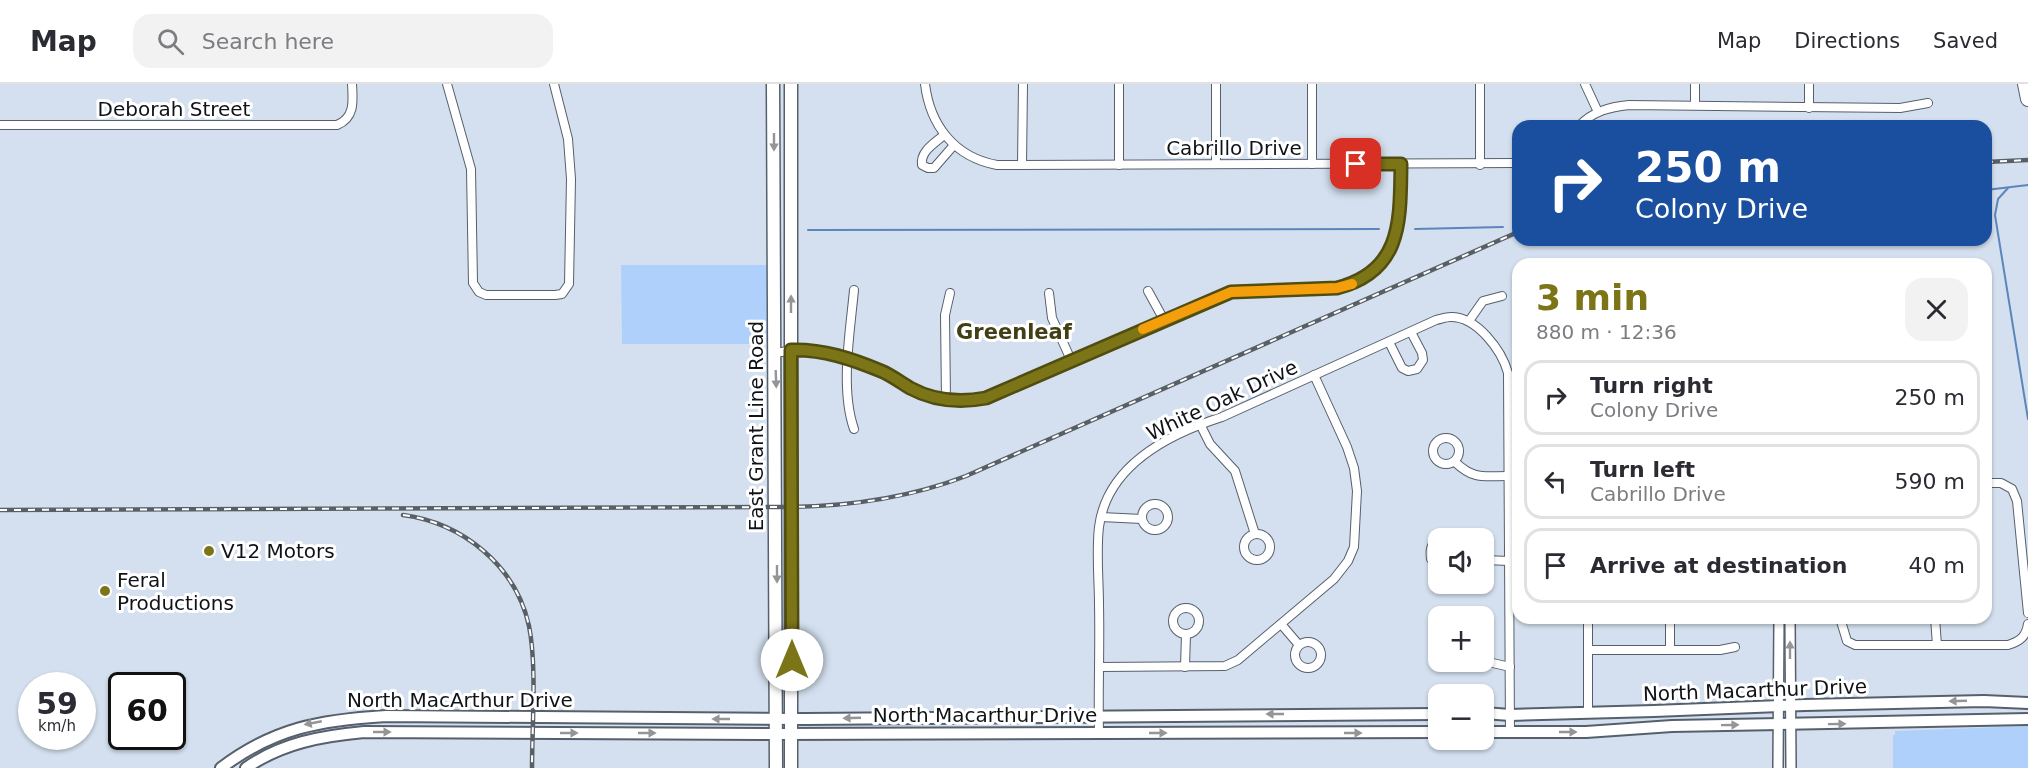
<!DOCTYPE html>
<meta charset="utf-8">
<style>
:root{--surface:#fff;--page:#f2f2f3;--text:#2b2b33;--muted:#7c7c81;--line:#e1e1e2;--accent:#7c7518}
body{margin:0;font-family:"DejaVu Sans",sans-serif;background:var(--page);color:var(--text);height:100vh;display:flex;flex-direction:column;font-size:22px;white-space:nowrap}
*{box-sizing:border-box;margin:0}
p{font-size:20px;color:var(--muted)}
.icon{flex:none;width:33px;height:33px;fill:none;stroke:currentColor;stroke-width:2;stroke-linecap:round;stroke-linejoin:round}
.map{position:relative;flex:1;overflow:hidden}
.sheet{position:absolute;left:1512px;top:174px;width:480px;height:366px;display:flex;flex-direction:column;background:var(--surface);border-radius:18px;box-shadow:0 2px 4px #0004}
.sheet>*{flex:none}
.guide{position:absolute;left:1512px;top:36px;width:480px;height:126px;border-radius:18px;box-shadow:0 2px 4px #0004;background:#1a4fa0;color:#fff;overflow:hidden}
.controls{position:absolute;left:1428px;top:444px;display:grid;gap:12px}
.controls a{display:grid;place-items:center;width:66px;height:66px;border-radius:12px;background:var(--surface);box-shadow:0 2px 4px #0004;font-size:30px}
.speed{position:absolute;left:18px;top:588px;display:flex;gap:12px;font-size:30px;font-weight:700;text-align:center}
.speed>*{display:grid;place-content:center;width:78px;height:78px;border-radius:50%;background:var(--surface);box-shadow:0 2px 4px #0004;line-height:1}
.speed small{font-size:15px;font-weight:400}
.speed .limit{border:3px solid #111;border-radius:9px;background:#fff;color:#111}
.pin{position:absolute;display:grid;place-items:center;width:51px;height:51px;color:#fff;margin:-26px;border-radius:12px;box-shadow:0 3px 9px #0006}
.me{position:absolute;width:66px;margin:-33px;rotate:0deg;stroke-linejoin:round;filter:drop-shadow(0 0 4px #0008)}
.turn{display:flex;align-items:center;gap:21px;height:126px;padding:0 24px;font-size:27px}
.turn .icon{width:78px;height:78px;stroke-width:2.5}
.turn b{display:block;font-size:42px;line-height:51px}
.round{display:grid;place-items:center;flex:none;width:63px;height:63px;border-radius:18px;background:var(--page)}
.overview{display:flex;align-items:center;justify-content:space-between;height:102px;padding:0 24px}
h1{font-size:36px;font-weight:600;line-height:45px;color:var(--accent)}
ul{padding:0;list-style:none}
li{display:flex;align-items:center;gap:18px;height:75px;margin:0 12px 9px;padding:0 12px;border:3px solid var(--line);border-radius:18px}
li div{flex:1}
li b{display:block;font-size:22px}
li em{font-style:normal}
header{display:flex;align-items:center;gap:36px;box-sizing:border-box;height:84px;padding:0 30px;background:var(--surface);border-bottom:2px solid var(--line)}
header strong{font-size:28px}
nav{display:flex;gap:33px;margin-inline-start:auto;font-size:21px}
.search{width:420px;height:54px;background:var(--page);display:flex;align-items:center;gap:15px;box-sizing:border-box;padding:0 21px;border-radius:18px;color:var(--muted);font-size:22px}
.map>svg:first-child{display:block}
.green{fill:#aed0fb}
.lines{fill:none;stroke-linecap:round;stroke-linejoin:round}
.stream{stroke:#5c86ba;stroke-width:2}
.minor-casing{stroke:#56606c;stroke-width:10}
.tertiary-casing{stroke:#56606c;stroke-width:12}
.secondary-casing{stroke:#56606c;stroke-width:14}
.primary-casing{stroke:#56606c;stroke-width:15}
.motorway-casing{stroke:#56606c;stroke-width:16}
.minor{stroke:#fff;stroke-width:8}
.tertiary{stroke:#fff;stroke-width:9}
.secondary{stroke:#fff;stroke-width:10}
.primary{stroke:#fff;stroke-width:12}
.motorway{stroke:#fff;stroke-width:14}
.rail-casing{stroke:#585f67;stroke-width:4.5}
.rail{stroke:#fff;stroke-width:2;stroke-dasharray:7;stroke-linecap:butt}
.oneway{fill:#939597}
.route-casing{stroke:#514c10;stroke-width:15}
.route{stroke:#7c7518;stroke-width:10}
.slow{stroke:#f59e0b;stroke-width:10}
.poi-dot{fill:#7c7518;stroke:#fff;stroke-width:2}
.labels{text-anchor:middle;stroke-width:6;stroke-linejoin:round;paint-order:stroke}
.street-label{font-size:20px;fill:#0f1318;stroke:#fff}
.poi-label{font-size:20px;fill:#0f1318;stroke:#fff;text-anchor:start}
.neighbourhood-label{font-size:21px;font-weight:bold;fill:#423f16;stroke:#fff}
</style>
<header>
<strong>Map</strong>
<div class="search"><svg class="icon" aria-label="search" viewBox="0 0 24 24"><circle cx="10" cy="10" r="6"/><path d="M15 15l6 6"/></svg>Search here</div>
<nav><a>Map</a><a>Directions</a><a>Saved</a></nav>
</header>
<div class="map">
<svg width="2028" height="684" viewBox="0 0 2028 684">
<rect width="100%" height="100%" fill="#d4e0ef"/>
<!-- green -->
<g class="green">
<polygon points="621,181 768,181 768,257 765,260 622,260"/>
<polygon points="2028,642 2028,684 1893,684 1893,651 1895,651 1895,647"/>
</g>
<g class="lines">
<!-- stream -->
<g class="stream">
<polyline points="2008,104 1998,115 1995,131 2028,335"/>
<polyline points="1986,106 2028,101"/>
<polyline points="1415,145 1503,143"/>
<polyline points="808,146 1379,145"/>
</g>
<!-- minor casing -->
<g class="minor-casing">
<g id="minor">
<polyline points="447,0 471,85 473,199 479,208 486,211 555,211 562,210 569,200 571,95 568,55 554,0"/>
<path d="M925 0C930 41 954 73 997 81L1518 79"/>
<polyline points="1119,0 1119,81"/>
<polyline points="1216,0 1216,80"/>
<polyline points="1585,0 1598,28"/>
<polyline points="1695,20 1695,0"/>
<polyline points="1809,24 1809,0"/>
<path d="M0 41H337C355 34 353 17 352 0"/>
<path d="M1579 42C1593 27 1610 23 1629 21L1900 24 1928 19"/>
<path d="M944 51C935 59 920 67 922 81L928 84H934L954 61"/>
<polyline points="1312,80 1312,0"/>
<polyline points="1022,81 1023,0"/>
<polyline points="1480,81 1480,0"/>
<path d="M854 206C850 249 840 305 854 345"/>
<polyline points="1148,207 1164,236"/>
<polyline points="1049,209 1052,234 1071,276"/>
<polyline points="1469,237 1483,217 1502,212"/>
<polyline points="1389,258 1402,284 1408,287 1417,285 1423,276 1422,269 1411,248"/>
<path d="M775 269C812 262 848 272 882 287 892 292 901 299 910 304 934 317 960 319 986 314L1231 208 1337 204C1403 187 1400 136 1401 80"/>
<polyline points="946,316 945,231 950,209"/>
<polyline points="1200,340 1210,360 1235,387 1255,450"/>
<circle cx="1446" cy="367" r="13"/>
<path d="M1455 378C1474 396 1483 392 1508 392"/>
<polyline points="1986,399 2001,399 2012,405 2017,417 2028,529"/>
<circle cx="1155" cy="433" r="13"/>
<polyline points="1101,433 1142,435"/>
<circle cx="1257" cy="463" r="13"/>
<path d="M1438 457C1430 460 1430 467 1431 475L1438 481"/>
<polyline points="1484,476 1509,477"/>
<circle cx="1186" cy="537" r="13"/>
<polyline points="1588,534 1588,629"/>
<polyline points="1670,534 1670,566"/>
<path d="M1840 534 1847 557 1855 561H2008C2021 557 2026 552 2028 540"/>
<polyline points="1935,534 1937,561"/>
<polyline points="1281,540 1299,561"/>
<circle cx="1308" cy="571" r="13"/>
<polyline points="1588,566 1720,566 1735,563"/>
<polyline points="1484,577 1510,583"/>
<polyline points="1461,578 1472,581 1479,578"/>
<polyline points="1100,583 1225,582 1238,576 1334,495 1348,477 1354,463 1357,407 1354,384 1347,363 1314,291"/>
<polyline points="1185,583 1186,550"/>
<path d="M1099 649C1098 607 1100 564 1099 521 1099 496 1096 468 1099 443 1107 381 1169 350 1222 333L1436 236C1441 235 1446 233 1450 233 1477 232 1502 267 1508 289L1510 648"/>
</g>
</g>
<!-- tertiary casing -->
<g class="tertiary-casing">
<g id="tertiary">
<polyline points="1790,534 1791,684"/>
<polyline points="1778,684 1779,534"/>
</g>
</g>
<!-- secondary casing -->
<g class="secondary-casing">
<g id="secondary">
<polyline points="1484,629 1510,631 1654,627 1805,621 1984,617 2028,619"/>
<polyline points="1484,648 1586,648 1672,642 2028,635"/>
<path d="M221 684C274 644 320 636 386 632L806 635 1438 630"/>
<path d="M246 684C282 659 321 652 364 648L776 650 1438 648"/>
</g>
</g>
<!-- primary casing -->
<g class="primary-casing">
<g id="primary">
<polyline points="773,0 776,684"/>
<polyline points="791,0 791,684"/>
</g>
</g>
<!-- motorway casing -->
<g class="motorway-casing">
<polyline id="motorway" points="2025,0 2028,15"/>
</g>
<!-- minor -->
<use href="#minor" class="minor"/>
<!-- tertiary -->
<use href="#tertiary" class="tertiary"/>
<!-- secondary -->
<use href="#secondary" class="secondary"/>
<!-- primary -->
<use href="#primary" class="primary"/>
<!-- motorway -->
<use href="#motorway" class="motorway"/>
<!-- rail casing -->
<g class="rail-casing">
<g id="rail">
<polyline points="1986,78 2028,76"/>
<path d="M0 426 791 423C852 422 909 414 966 392L1518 148"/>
<path d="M403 431C463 439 516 482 529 542 537 582 532 642 532 684"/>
</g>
</g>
<!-- rail -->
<use href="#rail" class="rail"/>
</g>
<!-- one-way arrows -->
<defs><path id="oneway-solid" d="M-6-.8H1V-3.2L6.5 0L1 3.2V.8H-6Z" transform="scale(1.5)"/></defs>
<g class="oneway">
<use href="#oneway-solid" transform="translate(774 58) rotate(90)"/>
<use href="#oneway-solid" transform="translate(791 220) rotate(-90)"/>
<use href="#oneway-solid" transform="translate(776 295) rotate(88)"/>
<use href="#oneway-solid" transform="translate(777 490) rotate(90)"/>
<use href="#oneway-solid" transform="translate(1790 566) rotate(-90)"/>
<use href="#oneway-solid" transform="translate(1958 617) rotate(178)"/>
<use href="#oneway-solid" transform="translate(1275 630) rotate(180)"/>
<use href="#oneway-solid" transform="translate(852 634) rotate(178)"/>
<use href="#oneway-solid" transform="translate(721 635) rotate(-180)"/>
<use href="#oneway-solid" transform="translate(313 639) rotate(169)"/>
<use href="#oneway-solid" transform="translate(1837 640) rotate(-1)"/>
<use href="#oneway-solid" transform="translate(1730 641) rotate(-1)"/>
<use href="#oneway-solid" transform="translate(382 648)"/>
<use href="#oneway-solid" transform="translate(1568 648)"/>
<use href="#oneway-solid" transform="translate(569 649)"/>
<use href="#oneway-solid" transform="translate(647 649)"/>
<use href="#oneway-solid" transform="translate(1158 649)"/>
<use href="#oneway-solid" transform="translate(1353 649)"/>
</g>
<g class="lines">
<!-- route casing -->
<g class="route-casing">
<path id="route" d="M792 576 791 266C823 265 852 275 881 287 891 291 900 298 910 304 934 317 960 319 986 314L1231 208 1337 204C1403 187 1400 136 1401 80H1356"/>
</g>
<!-- route -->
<use href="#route" class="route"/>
<!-- slow -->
<polyline class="slow" points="1143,245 1231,208 1337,204 1352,200"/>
</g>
<!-- markers -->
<g class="poi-dot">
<circle cx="209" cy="467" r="6"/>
<circle cx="105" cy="507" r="6"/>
</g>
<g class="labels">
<!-- street labels -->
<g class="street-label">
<text x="174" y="32">Deborah Street</text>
<text x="1234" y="71">Cabrillo Drive</text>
<text transform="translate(1222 316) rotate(-25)" y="7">White Oak Drive</text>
<text transform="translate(756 342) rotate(-90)" y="7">East Grant Line Road</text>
<text transform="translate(1755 606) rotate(-2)" y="7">North Macarthur Drive</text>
<text x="460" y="623">North MacArthur Drive</text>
<text x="985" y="638">North Macarthur Drive</text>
</g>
<!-- poi labels -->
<g class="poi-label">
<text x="221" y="474">V12 Motors</text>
<text x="117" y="503">Feral<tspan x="117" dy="23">Productions</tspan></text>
</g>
<!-- neighbourhood labels -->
<g class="neighbourhood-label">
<text x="1014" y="255">Greenleaf</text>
</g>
</g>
</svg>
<div class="controls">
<a><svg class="icon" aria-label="sound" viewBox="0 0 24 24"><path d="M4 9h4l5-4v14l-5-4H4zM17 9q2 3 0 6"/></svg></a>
<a>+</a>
<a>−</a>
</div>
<div class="speed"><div>59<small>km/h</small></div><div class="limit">60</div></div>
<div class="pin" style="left:1356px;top:80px;background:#d93025"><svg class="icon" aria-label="arrive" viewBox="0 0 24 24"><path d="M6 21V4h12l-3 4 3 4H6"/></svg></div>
<svg class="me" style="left:792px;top:576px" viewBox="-20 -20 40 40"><circle r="19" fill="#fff"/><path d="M0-13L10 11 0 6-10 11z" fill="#7c7518"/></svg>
<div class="guide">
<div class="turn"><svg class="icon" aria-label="right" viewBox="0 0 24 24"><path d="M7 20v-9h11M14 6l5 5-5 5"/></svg><div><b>250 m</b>Colony Drive</div></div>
</div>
<section class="sheet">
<div class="overview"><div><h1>3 min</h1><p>880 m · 12:36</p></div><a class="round"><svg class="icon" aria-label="close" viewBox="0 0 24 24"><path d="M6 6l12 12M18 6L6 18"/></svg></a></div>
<ul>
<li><svg class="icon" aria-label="right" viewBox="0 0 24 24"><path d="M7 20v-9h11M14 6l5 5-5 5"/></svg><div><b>Turn right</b><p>Colony Drive</p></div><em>250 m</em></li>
<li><svg class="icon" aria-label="left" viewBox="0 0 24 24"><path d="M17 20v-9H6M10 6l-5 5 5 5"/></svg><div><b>Turn left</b><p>Cabrillo Drive</p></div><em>590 m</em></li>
<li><svg class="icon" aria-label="arrive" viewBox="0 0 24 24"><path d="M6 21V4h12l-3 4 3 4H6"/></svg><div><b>Arrive at destination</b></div><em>40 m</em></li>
</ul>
</section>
</div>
